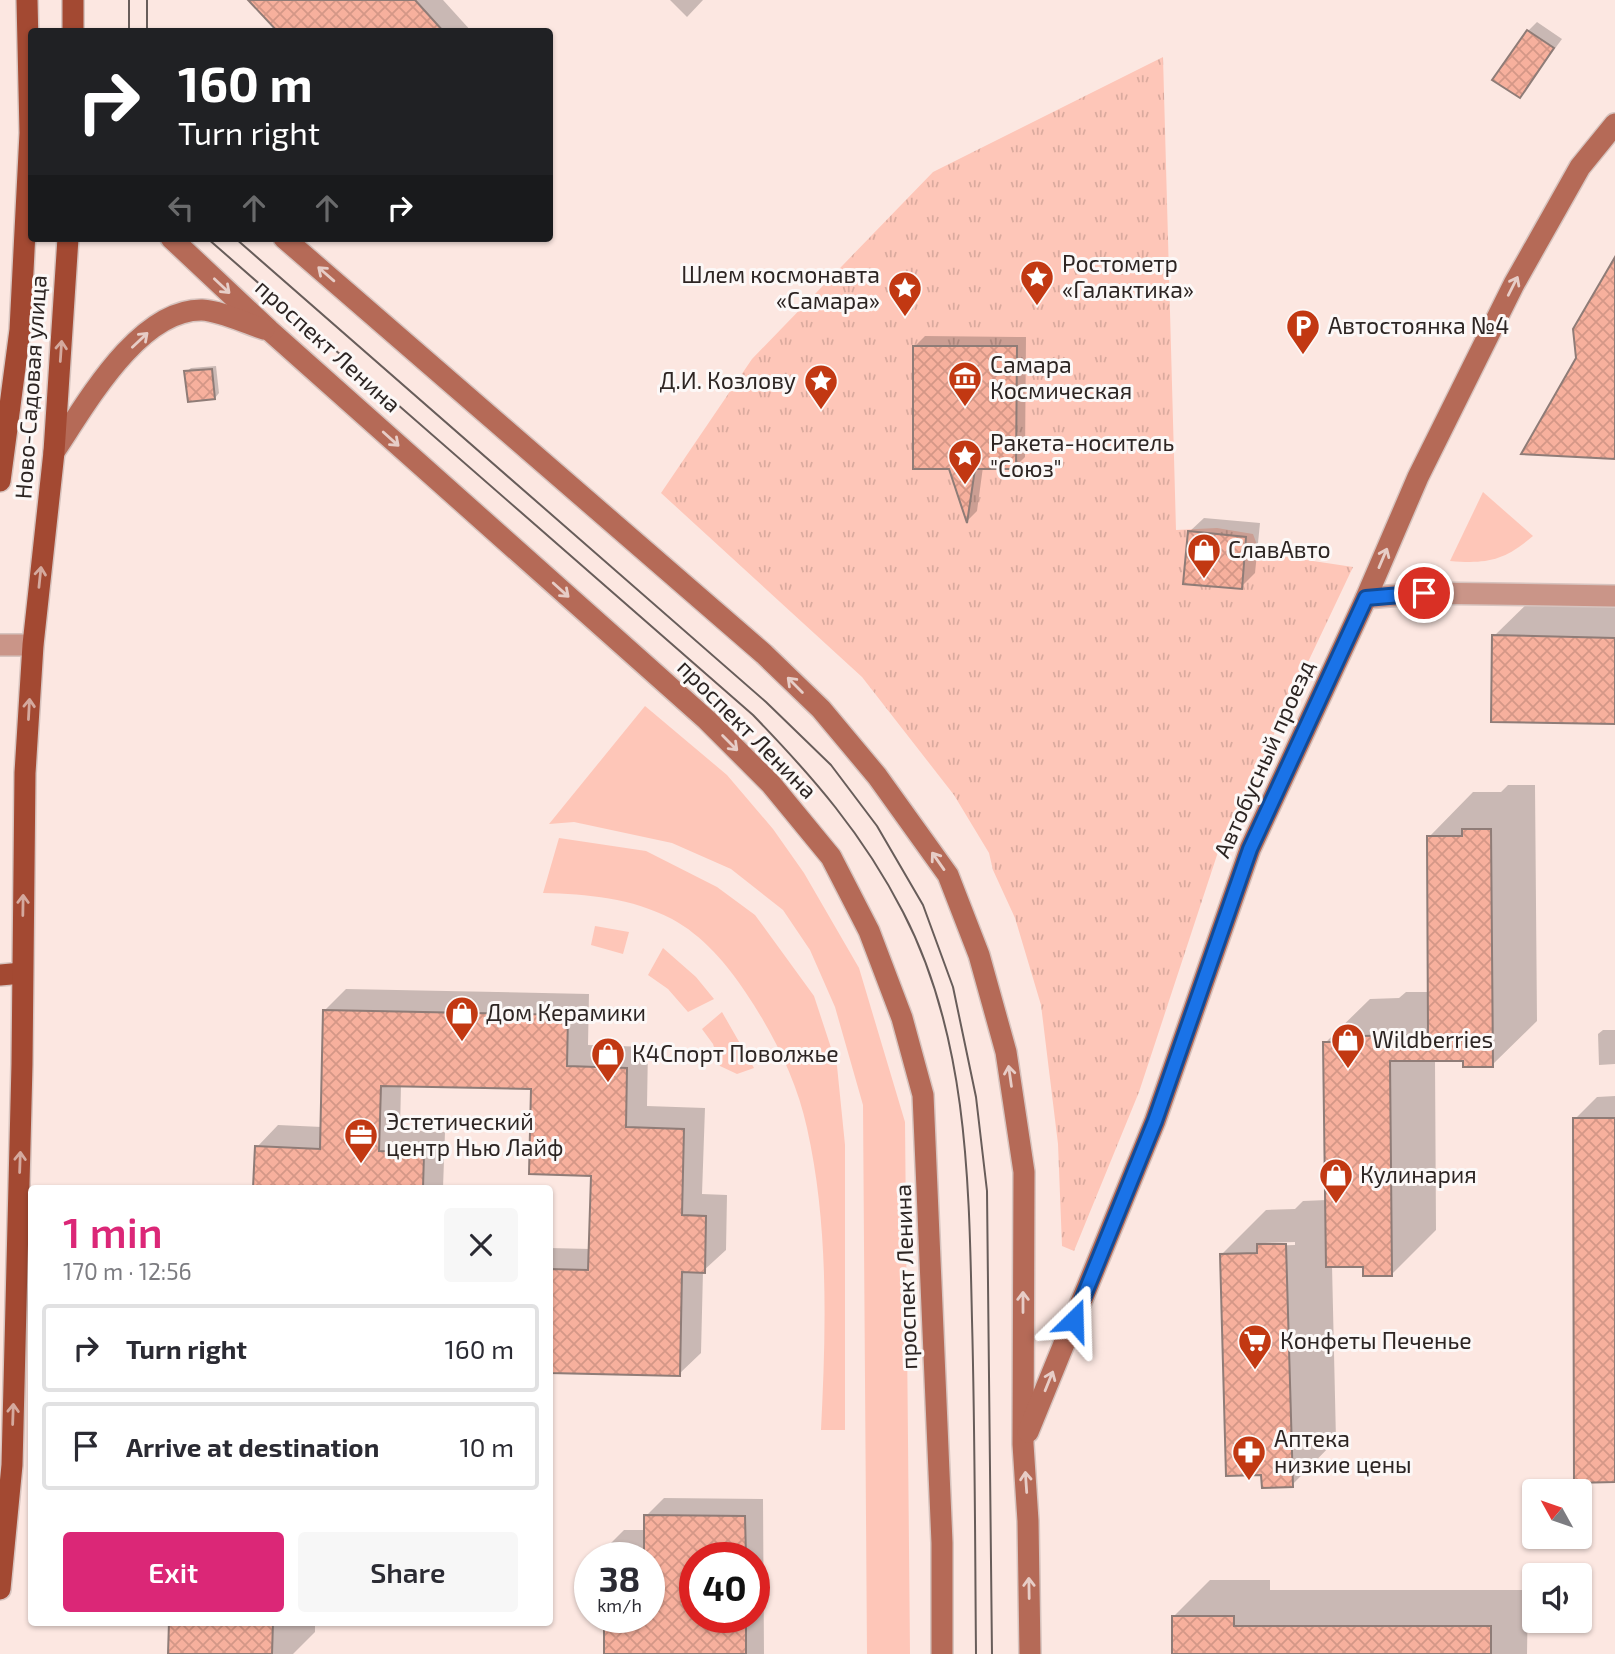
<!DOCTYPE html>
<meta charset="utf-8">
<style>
:root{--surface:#fff;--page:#f7f7f7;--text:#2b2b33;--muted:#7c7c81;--line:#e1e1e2;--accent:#db2777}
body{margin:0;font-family:"Exo 2",sans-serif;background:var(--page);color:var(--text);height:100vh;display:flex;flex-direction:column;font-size:26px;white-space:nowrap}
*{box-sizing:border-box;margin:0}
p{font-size:23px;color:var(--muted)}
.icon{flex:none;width:38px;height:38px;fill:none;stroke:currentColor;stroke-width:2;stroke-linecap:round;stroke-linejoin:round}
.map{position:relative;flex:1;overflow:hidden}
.side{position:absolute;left:28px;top:1185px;width:525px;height:441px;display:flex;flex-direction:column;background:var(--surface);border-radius:7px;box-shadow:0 2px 5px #0004}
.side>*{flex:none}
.hud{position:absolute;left:28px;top:28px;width:525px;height:214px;border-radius:7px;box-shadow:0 2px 5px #0004;background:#202124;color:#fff;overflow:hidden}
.needle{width:46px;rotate:310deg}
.fabs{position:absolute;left:1522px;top:1479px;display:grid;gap:14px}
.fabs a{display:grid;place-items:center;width:70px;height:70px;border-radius:7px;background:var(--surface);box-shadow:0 2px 5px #0004;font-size:35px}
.speed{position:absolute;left:574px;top:1542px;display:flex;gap:14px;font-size:35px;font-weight:700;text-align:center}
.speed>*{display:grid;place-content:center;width:91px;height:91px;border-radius:50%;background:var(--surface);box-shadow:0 2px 5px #0004;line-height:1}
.speed small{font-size:18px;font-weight:400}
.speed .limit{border:10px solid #d22;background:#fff;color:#111}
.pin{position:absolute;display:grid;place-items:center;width:60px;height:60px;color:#fff;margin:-30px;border:4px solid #fff;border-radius:50%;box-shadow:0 2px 7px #0007}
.me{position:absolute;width:77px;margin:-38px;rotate:22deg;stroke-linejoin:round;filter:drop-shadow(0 0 5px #0008)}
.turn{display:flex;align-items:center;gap:24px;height:147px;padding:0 35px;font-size:32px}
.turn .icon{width:91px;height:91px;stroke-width:2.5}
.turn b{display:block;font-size:49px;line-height:60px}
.lanes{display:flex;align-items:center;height:66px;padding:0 35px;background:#0003;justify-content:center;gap:35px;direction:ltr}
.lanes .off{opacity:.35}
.round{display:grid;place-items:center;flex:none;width:74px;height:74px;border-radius:7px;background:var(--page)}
.summary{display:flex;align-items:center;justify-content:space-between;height:119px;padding:0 35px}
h1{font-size:42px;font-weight:600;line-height:52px;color:var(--accent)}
.cta{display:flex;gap:14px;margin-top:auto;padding:14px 35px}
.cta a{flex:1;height:80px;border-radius:7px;background:var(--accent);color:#fff;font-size:28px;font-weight:600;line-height:80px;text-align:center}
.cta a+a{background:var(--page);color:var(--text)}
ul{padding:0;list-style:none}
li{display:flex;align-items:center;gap:21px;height:88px;margin:0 14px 10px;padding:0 21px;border:4px solid var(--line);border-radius:7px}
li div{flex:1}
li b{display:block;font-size:26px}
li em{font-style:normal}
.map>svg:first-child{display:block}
.grass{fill:#fec6b8}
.park{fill:url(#park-tufts)}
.shadow{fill:#0003;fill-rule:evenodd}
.building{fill:url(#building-cross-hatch);stroke:#8f7c77;stroke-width:2}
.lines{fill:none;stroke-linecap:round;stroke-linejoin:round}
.street-casing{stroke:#d7c4bf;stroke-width:24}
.secondary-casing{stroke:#d7c4bf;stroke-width:24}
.primary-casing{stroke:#d7c4bf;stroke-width:24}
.street{stroke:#ca9588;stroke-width:21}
.secondary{stroke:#b56a57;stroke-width:21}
.primary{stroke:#a34932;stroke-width:21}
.tram{stroke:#685d5a;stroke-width:2}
.oneway{stroke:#e7cdc7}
.oneway2{stroke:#d4a99e}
.route-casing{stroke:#114b97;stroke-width:18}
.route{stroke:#1a73e8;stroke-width:12}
.labels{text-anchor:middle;stroke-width:6;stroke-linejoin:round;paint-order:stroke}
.poi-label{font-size:23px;fill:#2d2523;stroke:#fcf8f7;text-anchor:start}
.street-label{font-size:23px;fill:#2d2523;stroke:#fcf8f7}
</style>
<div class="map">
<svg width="1615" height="1654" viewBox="0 0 1615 1654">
<defs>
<pattern id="park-tufts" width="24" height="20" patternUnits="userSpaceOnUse" patternTransform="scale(1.75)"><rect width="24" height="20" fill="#fec6b8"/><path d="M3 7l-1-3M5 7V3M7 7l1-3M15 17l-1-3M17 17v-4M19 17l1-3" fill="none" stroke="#daaa9e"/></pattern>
<pattern id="building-cross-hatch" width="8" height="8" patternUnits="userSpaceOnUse" patternTransform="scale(1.75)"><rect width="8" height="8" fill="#f7b09d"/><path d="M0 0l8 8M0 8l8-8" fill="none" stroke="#d49787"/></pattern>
</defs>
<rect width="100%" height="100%" fill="#fce7e1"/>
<!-- grass -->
<g class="grass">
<path d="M1483 492 1533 536C1504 561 1487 564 1450 561Z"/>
<polygon points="645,706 727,775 773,829 804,873 859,968 905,1122 910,1654 867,1654 863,1105 835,1007 810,950 783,910 731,869 672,843 574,822 549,824"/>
<path d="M559 838 646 851 717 887 755 915 814 996 837 1066 845 1145V1430H821C826 1331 829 1226 807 1128 797 1081 773 1033 746 993 728 965 702 935 672 919 632 898 587 894 543 893Z"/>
<polygon points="595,926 629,932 623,954 591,945"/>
<polygon points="663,948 696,977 714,999 688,1012 668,989 648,975"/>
<polygon points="722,1012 754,1068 737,1074 720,1066 713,1044 702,1029"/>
</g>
<!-- park -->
<polygon class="park" points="1163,57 1176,530 1217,528 1253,534 1260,553 1353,567 1218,852 1139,1092 1074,1251 1062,1246 1058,1144 1041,1005 1015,918 993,870 989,853 954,795 862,677 661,493 752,359 933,172"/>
<!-- shadow -->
<g class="shadow">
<polygon points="251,0 443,0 472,32 280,32"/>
<polygon points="670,0 703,0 687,17"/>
<polygon points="1537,22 1562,39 1520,96 1528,31"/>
<polygon points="925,336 1026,337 1025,457 1015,467 983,467 977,511 968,520 915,346"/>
<polygon points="216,366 219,393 215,398 186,372 191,368"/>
<polygon points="1204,518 1260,523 1255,573 1241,587 1189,532"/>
<polygon points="1539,592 1615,593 1615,722 1494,636"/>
<path d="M1508 785H1535L1537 1021 1492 1065 1464 1059H1435L1436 1230 1392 1274 1364 1265H1332L1336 1440 1292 1485 1222 1254 1266 1210 1295 1209 1303 1201 1327 1200 1325 1043 1370 999 1399 998 1406 992H1429V837L1473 792H1501ZM1295 1242V1245L1265 1246V1243Z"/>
<polygon points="346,989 589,994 588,1045 648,1047 647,1106 705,1108 702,1194 727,1195 726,1250 703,1271 701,1353 679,1374 550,1372 550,1248 591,1249 593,1174 532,1087 401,1085 400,1130 445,1132 443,1188 255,1188 257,1147 278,1125 322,1127 325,1010"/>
<polygon points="1603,1030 1615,1030 1615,1064 1599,1065 1598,1034"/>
<polygon points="1615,1096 1615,1481 1575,1119 1597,1097"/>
<path d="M664 1498 763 1499 764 1654H606V1617H649V1558H606V1548L624 1530H646V1516ZM695 1558H754V1617H695Z"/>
<polygon points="1210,1580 1270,1580 1270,1590 1528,1590 1527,1654 1173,1654 1174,1616"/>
<polygon points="315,1622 315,1632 293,1654 170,1654 171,1623"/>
</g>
<!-- building -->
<g class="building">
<polygon points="248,0 415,0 444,32 278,32"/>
<polygon points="1527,30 1554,48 1520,98 1492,80"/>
<polygon points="1615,257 1615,459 1521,454 1576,358 1573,329"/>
<polygon points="913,346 1017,346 1016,469 975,469 967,523 949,469 913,469"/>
<polygon points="212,369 215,399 188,402 184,371"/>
<polygon points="1188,531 1246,537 1242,589 1183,584"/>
<polygon points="1492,635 1615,638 1615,724 1491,722"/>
<polygon points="1462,829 1491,829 1493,1067 1463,1067 1463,1061 1390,1061 1392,1276 1363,1276 1363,1267 1326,1267 1323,1042 1359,1042 1359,1036 1428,1035 1427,836 1462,836"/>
<polygon points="323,1010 568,1015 567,1066 627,1068 626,1127 684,1129 682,1215 706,1216 705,1273 682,1272 680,1376 550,1373 550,1269 588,1270 591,1176 529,1174 531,1089 381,1086 379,1151 424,1153 423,1188 253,1188 255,1146 320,1149"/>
<polygon points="1573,1118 1615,1118 1615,1482 1574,1483"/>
<polygon points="1257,1244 1286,1244 1293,1487 1262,1488 1261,1475 1226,1476 1220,1254 1257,1253"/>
<polygon points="644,1515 745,1516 746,1558 695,1558 695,1617 746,1617 746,1654 604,1654 604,1617 649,1617 649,1558 644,1558"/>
<polygon points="1172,1616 1234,1616 1234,1626 1491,1626 1491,1654 1172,1654"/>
<polygon points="169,1622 273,1622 272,1654 168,1654"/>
</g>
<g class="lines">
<!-- street casing -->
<g class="street-casing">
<g id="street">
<polyline points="1366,598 1424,593 1615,596"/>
<polyline points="0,645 33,645"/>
</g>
</g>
<!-- secondary casing -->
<g class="secondary-casing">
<g id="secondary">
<polyline points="171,238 269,330 707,720 771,784 831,857 869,931 902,1018 923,1095 942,1543 942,1654"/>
<polyline points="284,238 764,654 821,709 877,776 948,875 979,955 1006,1052 1024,1172 1023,1444 1028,1521 1030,1654"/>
<path d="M54 452C85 406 138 309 202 310 221 311 245 323 264 329"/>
<polyline points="1028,1432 1155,1121 1250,849 1366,598 1418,477 1514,284 1580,167 1615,124"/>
</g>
</g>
<!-- primary casing -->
<g class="primary-casing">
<g id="primary">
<polyline points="73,0 73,32"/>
<polyline points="0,481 20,330 30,133 27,0"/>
<polyline points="0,975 22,973"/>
<polyline points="0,1589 12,1465 22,1064 25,773 33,645 54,452 68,238"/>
</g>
</g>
<!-- street -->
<use href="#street" class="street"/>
<!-- secondary -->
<use href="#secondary" class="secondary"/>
<!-- primary -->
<use href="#primary" class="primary"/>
<!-- tram -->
<g class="tram">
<polyline points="129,32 129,0"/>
<polyline points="147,32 147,0"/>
<path d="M207 238 753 715C813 777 863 834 903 912 968 1037 969 1183 972 1320 975 1432 975 1543 976 1654"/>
<polyline points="235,238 766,702 831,765 877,826 923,905 953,987 976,1097 987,1191 992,1654"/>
</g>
</g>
<!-- one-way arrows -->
<defs><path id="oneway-shaft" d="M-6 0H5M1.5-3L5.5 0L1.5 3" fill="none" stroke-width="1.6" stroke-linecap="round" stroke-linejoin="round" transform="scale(1.75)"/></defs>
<g class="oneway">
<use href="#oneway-shaft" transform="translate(326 274) rotate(-139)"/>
<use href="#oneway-shaft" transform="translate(222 286) rotate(43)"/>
<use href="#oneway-shaft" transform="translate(1513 286) rotate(-63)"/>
<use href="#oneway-shaft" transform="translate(140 340) rotate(-43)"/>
<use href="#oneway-shaft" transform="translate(391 439) rotate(42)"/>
<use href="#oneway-shaft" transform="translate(1383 558) rotate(-67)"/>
<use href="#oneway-shaft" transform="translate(561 590) rotate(42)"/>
<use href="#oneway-shaft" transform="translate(795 685) rotate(-135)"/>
<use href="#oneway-shaft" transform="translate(730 743) rotate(45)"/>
<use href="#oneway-shaft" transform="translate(938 861) rotate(-125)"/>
<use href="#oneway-shaft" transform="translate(1010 1076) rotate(-98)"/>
<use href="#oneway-shaft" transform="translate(1023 1302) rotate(-90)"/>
<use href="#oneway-shaft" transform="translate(1049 1381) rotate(-68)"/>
<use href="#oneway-shaft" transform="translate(1026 1482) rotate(-94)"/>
<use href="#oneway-shaft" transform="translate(1029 1588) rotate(-91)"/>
</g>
<g class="oneway2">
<use href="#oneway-shaft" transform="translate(61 351) rotate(-86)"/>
<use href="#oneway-shaft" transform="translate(40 577) rotate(-84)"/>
<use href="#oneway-shaft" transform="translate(29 709) rotate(-87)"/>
<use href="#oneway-shaft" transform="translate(23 905) rotate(-89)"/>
<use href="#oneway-shaft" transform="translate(20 1162) rotate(-88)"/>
<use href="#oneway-shaft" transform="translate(13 1414) rotate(-88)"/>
</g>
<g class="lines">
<!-- route casing -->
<g class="route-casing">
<polyline id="route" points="1074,1320 1155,1121 1250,849 1366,598 1424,593"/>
</g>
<!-- route -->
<use href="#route" class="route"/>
</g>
<!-- icons -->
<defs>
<g id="sight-pin" transform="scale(1.75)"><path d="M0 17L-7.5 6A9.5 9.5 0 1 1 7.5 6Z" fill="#c23812" stroke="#fcf8f7"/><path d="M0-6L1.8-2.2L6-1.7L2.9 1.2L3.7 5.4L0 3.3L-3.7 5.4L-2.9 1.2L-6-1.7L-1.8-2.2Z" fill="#fff"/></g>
<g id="parking-pin" transform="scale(1.75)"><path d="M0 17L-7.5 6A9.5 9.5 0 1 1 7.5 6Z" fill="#c23812" stroke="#fcf8f7"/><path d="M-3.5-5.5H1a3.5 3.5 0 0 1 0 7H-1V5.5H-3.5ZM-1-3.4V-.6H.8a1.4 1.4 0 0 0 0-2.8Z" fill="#fff"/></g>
<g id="museum-pin" transform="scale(1.75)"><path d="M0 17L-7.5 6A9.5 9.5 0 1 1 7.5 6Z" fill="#c23812" stroke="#fcf8f7"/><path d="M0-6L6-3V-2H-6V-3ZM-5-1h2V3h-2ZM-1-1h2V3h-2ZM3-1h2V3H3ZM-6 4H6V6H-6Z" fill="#fff"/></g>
<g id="shop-pin" transform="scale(1.75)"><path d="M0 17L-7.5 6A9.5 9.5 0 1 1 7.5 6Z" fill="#c23812" stroke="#fcf8f7"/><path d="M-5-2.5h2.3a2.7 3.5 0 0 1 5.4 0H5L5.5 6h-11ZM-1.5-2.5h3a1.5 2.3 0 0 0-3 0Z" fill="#fff"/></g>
<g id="office-pin" transform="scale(1.75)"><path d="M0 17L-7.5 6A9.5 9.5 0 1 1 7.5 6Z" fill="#c23812" stroke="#fcf8f7"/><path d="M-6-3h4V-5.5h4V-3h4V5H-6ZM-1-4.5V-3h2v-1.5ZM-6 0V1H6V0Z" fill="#fff"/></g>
<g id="supermarket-pin" transform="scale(1.75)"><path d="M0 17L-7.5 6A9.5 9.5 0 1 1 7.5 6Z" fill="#c23812" stroke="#fcf8f7"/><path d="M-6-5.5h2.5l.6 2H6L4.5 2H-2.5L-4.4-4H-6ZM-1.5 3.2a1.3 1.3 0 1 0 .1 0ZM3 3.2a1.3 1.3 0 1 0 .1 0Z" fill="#fff"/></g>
<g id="pharmacy-pin" transform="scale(1.75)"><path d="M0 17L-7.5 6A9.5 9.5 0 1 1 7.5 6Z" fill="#c23812" stroke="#fcf8f7"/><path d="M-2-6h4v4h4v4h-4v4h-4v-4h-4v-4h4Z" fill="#fff"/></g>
</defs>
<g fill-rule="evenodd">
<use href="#sight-pin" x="1037" y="277"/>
<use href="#sight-pin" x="905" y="288"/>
<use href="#parking-pin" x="1303" y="326"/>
<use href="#museum-pin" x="965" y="378"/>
<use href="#sight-pin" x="821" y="381"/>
<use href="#sight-pin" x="965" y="456"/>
<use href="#shop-pin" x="1204" y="550"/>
<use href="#shop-pin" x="462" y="1013"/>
<use href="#shop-pin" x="1348" y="1040"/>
<use href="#shop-pin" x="608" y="1054"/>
<use href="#office-pin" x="361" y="1135"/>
<use href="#shop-pin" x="1336" y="1175"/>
<use href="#supermarket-pin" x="1255" y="1341"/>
<use href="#pharmacy-pin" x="1249" y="1452"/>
</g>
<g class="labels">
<!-- poi labels -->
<g class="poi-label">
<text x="1062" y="272">Ростометр<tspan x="1062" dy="26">«Галактика»</tspan></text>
<text x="880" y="283" text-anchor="end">Шлем космонавта<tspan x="880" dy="26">«Самара»</tspan></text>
<text x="1328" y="334">Автостоянка №4</text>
<text x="990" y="373">Самара<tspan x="990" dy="26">Космическая</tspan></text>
<text x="796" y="389" text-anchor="end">Д.И. Козлову</text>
<text x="990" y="451">Ракета-носитель<tspan x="990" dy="26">"Союз"</tspan></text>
<text x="1228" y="558">СлавАвто</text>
<text x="486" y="1021">Дом Керамики</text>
<text x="1372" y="1048">Wildberries</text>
<text x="632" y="1062">К4Спорт Поволжье</text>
<text x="386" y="1130">Эстетический<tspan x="386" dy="26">центр Нью Лайф</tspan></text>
<text x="1360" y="1183">Кулинария</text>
<text x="1280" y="1349">Конфеты Печенье</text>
<text x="1274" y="1447">Аптека<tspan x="1274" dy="26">низкие цены</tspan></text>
</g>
<!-- street labels -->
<g class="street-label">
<text transform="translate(328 346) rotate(42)" y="8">проспект Ленина</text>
<text transform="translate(31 387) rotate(-86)" y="8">Ново-Садовая улица</text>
<text transform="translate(747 729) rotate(45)" y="8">проспект Ленина</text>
<text transform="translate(1264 759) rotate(-66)" y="8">Автобусный проезд</text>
<text transform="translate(906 1277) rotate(-92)" y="8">проспект Ленина</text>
</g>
</g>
</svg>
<div class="fabs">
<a><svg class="needle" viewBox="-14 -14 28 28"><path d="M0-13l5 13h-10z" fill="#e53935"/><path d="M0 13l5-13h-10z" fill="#7c7c81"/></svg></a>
<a><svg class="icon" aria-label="sound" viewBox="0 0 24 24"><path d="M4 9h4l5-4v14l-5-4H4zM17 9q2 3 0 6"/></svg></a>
</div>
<div class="speed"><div>38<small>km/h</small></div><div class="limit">40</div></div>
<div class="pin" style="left:1424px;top:593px;background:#d93025"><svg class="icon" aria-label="arrive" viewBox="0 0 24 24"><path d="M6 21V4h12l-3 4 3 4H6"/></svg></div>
<svg class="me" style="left:1074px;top:1320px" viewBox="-20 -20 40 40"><path d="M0-17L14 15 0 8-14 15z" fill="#1a73e8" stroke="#fff" stroke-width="4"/></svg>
<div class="hud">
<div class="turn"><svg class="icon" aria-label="right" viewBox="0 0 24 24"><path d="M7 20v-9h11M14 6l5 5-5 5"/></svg><div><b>160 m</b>Turn right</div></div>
<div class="lanes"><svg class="icon off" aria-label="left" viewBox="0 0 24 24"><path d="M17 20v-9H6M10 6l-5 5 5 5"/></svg><svg class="icon off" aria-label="ahead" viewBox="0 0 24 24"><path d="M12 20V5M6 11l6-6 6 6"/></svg><svg class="icon off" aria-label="ahead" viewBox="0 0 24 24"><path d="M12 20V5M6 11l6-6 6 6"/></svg><svg class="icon" aria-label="right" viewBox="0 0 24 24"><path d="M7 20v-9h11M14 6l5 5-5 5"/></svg></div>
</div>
<section class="side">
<div class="summary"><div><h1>1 min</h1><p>170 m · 12:56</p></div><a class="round"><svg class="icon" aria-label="close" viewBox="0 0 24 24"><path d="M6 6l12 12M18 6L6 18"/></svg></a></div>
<ul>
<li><svg class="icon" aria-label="right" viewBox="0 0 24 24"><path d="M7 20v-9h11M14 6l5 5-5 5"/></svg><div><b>Turn right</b></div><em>160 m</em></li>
<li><svg class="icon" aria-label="arrive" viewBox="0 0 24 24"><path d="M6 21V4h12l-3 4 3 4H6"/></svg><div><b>Arrive at destination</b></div><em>10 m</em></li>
</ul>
<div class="cta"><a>Exit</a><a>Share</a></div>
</section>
</div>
